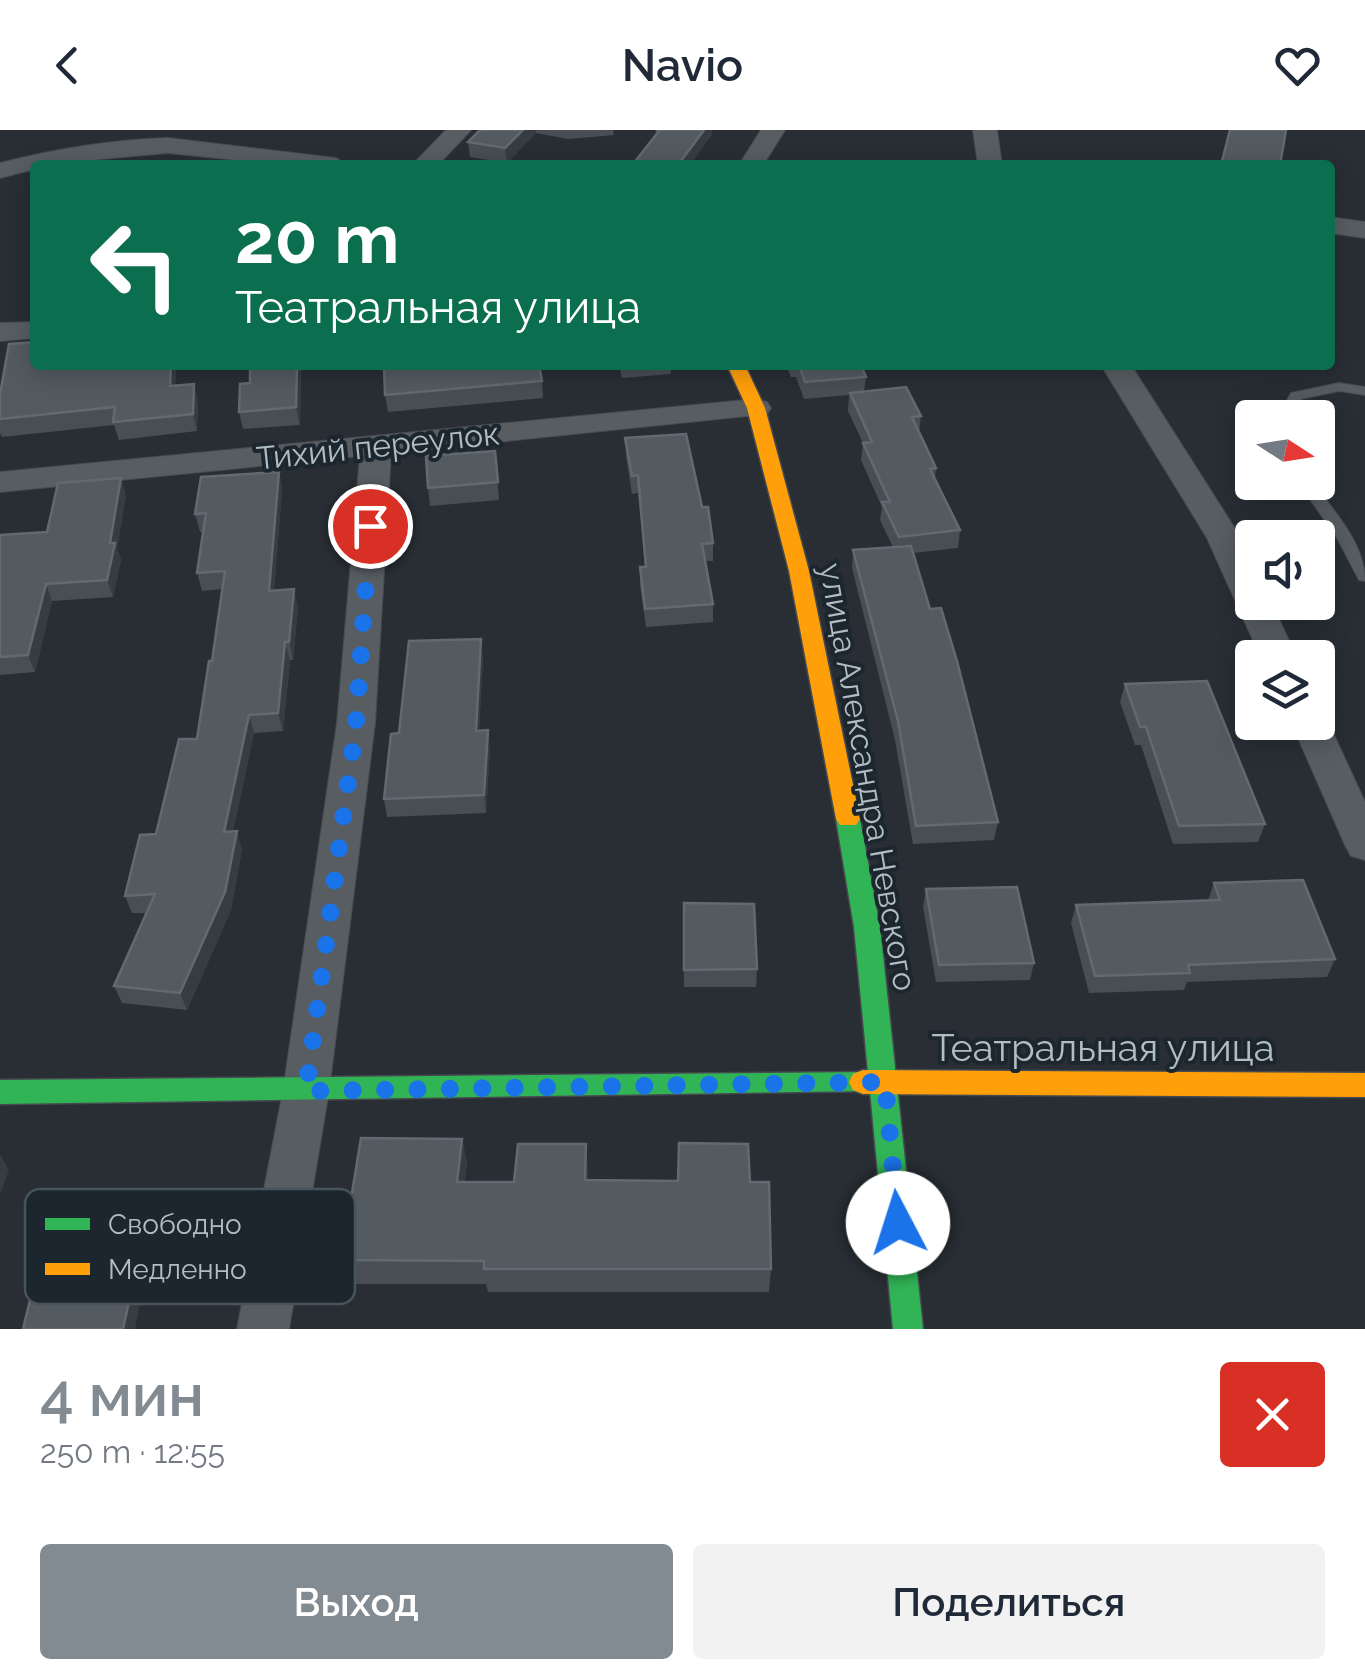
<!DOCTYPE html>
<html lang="ru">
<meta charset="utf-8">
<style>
:root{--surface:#fff;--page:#f2f2f3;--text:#1f2937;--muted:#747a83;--accent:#828a92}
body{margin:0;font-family:Raleway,sans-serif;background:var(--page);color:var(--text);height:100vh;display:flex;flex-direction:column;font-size:38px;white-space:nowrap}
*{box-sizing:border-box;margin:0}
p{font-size:32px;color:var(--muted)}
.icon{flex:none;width:55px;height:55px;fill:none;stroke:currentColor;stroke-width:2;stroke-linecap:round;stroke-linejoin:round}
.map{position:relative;height:1199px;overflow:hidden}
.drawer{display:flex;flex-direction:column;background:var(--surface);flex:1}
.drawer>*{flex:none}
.guide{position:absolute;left:30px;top:30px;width:1305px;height:210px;border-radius:10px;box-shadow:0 5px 25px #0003;background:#0b6e4f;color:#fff;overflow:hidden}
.needle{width:65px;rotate:102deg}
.tools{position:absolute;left:1235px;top:270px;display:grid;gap:20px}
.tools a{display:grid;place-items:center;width:100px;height:100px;border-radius:10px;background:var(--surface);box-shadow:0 5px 25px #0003;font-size:50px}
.pin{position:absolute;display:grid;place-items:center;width:85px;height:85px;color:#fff;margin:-42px;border:5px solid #fff;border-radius:50%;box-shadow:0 2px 10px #0007}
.me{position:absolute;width:110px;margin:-55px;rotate:355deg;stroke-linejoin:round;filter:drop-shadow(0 0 8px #0008)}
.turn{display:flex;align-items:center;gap:35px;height:210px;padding:0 40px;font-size:45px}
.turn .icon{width:130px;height:130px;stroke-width:2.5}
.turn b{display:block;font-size:70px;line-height:85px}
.round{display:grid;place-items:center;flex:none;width:105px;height:105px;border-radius:10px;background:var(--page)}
.summary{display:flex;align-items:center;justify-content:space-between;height:170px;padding:0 40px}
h1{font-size:60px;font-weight:600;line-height:75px;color:var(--accent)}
.button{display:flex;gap:20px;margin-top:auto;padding:20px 40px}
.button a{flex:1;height:115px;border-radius:10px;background:var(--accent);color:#fff;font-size:40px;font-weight:600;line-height:115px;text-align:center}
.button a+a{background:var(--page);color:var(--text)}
header{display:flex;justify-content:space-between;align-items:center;height:130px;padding:0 40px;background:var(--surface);font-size:45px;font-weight:600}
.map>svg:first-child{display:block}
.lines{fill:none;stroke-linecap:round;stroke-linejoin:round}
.lane-casing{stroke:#464a4f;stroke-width:2}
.street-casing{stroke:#464a4f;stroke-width:2}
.fast-casing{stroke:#464a4f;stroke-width:3}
.slow-casing{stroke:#464a4f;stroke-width:3}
.lane{fill:#585d62;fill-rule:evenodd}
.street{fill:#585d62;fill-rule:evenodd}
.fast{fill:#30b455;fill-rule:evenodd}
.slow{fill:#ff9f0a;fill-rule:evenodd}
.wall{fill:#484e54}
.shaded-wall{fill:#363c42}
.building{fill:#535a60;stroke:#626970;stroke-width:2.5}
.route{stroke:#1a73e8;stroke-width:18;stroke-dasharray:0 32.4}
.labels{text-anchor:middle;stroke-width:8;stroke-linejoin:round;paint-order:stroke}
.street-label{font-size:32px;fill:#b2bcc5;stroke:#1c262e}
.near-street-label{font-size:38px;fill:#b2bcc5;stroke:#1c262e}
.key{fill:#1c262e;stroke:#49535b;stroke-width:2.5}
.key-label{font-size:28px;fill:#b2bcc5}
</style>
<header><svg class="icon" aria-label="back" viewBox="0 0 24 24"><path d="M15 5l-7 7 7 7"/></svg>Navio<svg class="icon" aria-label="heart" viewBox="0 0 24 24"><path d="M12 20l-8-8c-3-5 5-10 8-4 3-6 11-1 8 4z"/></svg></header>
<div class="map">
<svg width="1365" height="1199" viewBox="0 0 1365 1199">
<rect width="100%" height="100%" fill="#282e34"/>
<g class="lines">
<!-- lane casing -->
<g class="lane-casing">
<g id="lane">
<polygon points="1339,253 1365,257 1365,265 1339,261 1301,269 1291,288 1277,288 1291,263"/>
<path d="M1298 352H1313C1334 382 1365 413 1365 451L1359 450 1337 408Z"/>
</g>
</g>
<!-- street casing -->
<g class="street-casing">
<g id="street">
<polygon points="446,0 471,0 438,35 412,35"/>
<polygon points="761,0 785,0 763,35 739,35"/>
<polygon points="973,0 997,0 1002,35 978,35"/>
<path d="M168 8 336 28 348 35H286L168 23 35 35V39L0 48V33C55 19 110 10 168 8Z"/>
<polygon points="1330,87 1365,92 1365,108 1330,103"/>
<polygon points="35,192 35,208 0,211 0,193"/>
<polygon points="1101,235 1131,235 1241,408 1252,434 1252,472 1271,472 1297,528 1261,528 1207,408"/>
<polygon points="756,269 767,272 771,278 767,284 391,323 375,593 329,961 289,1199 237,1199 283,961 337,593 360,326 0,362 0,342"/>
<polygon points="1318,581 1328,592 1365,672 1365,730 1351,726 1345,715 1291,592 1318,592"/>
</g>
</g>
<!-- fast casing -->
<g class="fast-casing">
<polygon id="fast" points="848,680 856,683 860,689 880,797 923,1199 893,1199 870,961 0,974 0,950 868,942 854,797 836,689 840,683"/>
</g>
<!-- slow casing -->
<g class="slow-casing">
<g id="slow">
<polygon points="727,235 745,235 765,278 809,441 860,689 856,695 840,695 836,689 789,441 747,278"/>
<polygon points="863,940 1365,943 1365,967 863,964 853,960 849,952 853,944"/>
</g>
</g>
<!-- lane -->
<use href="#lane" class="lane"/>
<!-- street -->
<use href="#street" class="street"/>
<!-- fast -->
<use href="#fast" class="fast"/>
<!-- slow -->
<use href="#slow" class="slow"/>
</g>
<!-- wall -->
<g class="wall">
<polygon points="480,0 613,0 614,5 568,9 536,3 507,33 470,27 468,12"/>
<polygon points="35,235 176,235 175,256 198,271 197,301 119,310 114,295 2,307 0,303 0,264"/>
<polygon points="250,235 301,235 300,295 243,299 239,282 250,253"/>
<polygon points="619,235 670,235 671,244 622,248"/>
<polygon points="786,235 861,235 866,247 864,262 921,286 919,302 936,338 935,349 960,400 958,418 913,423 998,692 994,710 913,714 895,610 852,438 853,420 893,417 880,390 882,377 861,330 863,313 848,281 849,265 804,269 796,247 791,247"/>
<polygon points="542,251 543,268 388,282 385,265"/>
<polygon points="625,308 702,377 713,413 713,431 705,431 713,474 713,492 646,497 640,455 640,437 645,437 638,363 632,364 626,326"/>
<polygon points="495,321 499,370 430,376 428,358"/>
<polygon points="279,342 282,359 274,461 298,477 293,530 290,530 283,601 254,603 233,701 242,719 231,780 187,880 122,873 114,856 147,783 132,783 125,766 156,704 197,609 212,531 222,459 202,461 197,443 203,402 200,402 195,384"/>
<polygon points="126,365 117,419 121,430 113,467 52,471 35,542 0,545 0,405 47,402"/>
<polygon points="483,527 479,601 490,618 486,683 387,687 384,669 399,603"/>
<polygon points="1125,554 1265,694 1258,712 1173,714 1141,615 1135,615 1120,572"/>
<polygon points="1214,753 1335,829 1327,847 1187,852 1184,860 1089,863 1071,793 1076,775 1208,770"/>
<polygon points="926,759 1034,833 1030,850 936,852 923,777"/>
<polygon points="684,773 757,839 756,857 684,857"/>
<polygon points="462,1009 467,1034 464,1052 514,1052 586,1014 588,1050 750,1052 771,1139 769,1162 488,1162 486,1154 348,1154 341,1130"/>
</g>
<!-- shaded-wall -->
<g class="shaded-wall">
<polygon points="523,0 536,0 536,3 507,33 505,18"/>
<polygon points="703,0 712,0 712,5 690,35 678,35"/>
<polygon points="171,235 176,235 175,274 170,256"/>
<polygon points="297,235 301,235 300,295 296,277"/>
<polygon points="194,254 198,271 197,301 193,284"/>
<polygon points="279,342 282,359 273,479 269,461"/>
<polygon points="121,348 126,365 117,419 121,430 113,467 107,450 110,413"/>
<polygon points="46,454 52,471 35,542 28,525"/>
<polygon points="294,459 298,477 293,530 289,512"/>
<polygon points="481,509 483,527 478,619 476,601"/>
<polygon points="285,512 290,530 283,601 278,583"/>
<polygon points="249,585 254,603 229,720 224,702"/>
<polygon points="488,600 490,618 486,683 484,665"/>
<polygon points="237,701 242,719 231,780 187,880 180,863"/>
<polygon points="462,1009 467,1034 462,1077 457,1052"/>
<polygon points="586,1014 588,1039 587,1074 585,1050"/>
<polygon points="0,1024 9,1040 0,1065"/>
<polygon points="132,1158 140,1174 135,1199 123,1199"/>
</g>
<!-- building -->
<g class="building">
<polygon points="480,0 523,0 505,18 468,12"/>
<polygon points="656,0 704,0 678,35 633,34 659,1"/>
<polygon points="1230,0 1286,0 1280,35 1221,35"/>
<polygon points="35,212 35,235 171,235 170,256 194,254 193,284 113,292 115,277 0,289 0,264 9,214"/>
<polygon points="250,235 297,235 296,277 239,282 240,254 250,253"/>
<polygon points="384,235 539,235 542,251 385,265"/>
<polygon points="799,235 861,235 866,247 805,252"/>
<polygon points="906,257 921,286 912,287 936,338 930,339 960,400 899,407 882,372 890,372 863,313 872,312 850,263"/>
<polygon points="686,304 702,377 708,377 713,413 702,414 713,474 645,479 640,437 646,437 638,345 632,346 625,308"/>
<polygon points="495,321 498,352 428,358 426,326"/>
<polygon points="279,342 269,461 294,459 289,512 285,512 278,583 249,585 224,702 237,701 225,762 180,863 114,856 155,764 125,766 140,705 156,704 179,609 197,609 209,531 212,531 225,441 197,443 206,383 195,384 201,347"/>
<polygon points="121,348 110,413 115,413 107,450 46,454 28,525 0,527 0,405 47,402 58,353"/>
<polygon points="911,416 930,479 941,478 957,531 998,692 916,696 898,591 853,420"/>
<polygon points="481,509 476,601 488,600 484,665 384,669 391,604 399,603 409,511"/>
<polygon points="1207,551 1265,694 1179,696 1146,597 1140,597 1125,554"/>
<polygon points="1303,750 1335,829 1188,835 1190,843 1095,846 1076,775 1220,770 1214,753"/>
<polygon points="1017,757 1034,833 939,835 926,759"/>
<polygon points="684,773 754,774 757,839 684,840"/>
<polygon points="361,1008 462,1009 457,1052 514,1052 518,1014 586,1014 585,1050 678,1051 679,1013 748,1014 750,1052 769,1052 771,1139 484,1139 484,1131 341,1130"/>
<polygon points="132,1158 123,1199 23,1199 32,1162"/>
</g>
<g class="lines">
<!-- route -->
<polyline class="route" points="370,396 356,594 306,961 885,952 898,1093"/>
</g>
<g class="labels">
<!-- street labels -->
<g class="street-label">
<text transform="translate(378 316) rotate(-6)" y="11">Тихий переулок</text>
<text transform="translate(868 647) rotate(80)" y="11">улица Александра Невского</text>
</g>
<!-- near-street labels -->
<g class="near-street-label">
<text x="1103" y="931">Театральная улица</text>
</g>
</g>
<!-- legend -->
<rect x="25" y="1059" width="330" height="115" rx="15" class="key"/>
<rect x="45" y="1088" width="45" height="12" fill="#30b455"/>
<rect x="45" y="1133" width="45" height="12" fill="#ff9f0a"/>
<g class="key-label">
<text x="108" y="1104">Свободно</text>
<text x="108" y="1149">Медленно</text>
</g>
</svg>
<div class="tools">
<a><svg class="needle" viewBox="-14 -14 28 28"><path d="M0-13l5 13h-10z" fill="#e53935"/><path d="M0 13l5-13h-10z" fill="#747a83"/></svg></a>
<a><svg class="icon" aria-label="sound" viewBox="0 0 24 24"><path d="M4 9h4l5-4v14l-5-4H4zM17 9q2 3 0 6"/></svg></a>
<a><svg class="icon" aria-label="layers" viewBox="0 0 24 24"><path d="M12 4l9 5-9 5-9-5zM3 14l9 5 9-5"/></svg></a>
</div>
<div class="pin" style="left:370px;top:396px;background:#d93025"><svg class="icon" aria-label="arrive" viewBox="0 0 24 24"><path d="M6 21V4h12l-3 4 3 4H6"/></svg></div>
<svg class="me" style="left:898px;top:1093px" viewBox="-20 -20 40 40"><circle r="19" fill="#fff"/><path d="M0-13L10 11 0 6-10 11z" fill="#1a73e8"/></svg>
<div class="guide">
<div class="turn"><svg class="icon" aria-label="left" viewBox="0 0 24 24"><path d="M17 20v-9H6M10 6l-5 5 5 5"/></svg><div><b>20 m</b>Театральная улица</div></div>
</div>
</div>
<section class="drawer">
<div class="summary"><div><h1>4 мин</h1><p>250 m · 12:55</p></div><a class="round" style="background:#d93025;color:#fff"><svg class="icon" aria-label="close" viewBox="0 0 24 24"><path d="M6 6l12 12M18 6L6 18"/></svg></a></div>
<div class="button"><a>Выход</a><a>Поделиться</a></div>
</section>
